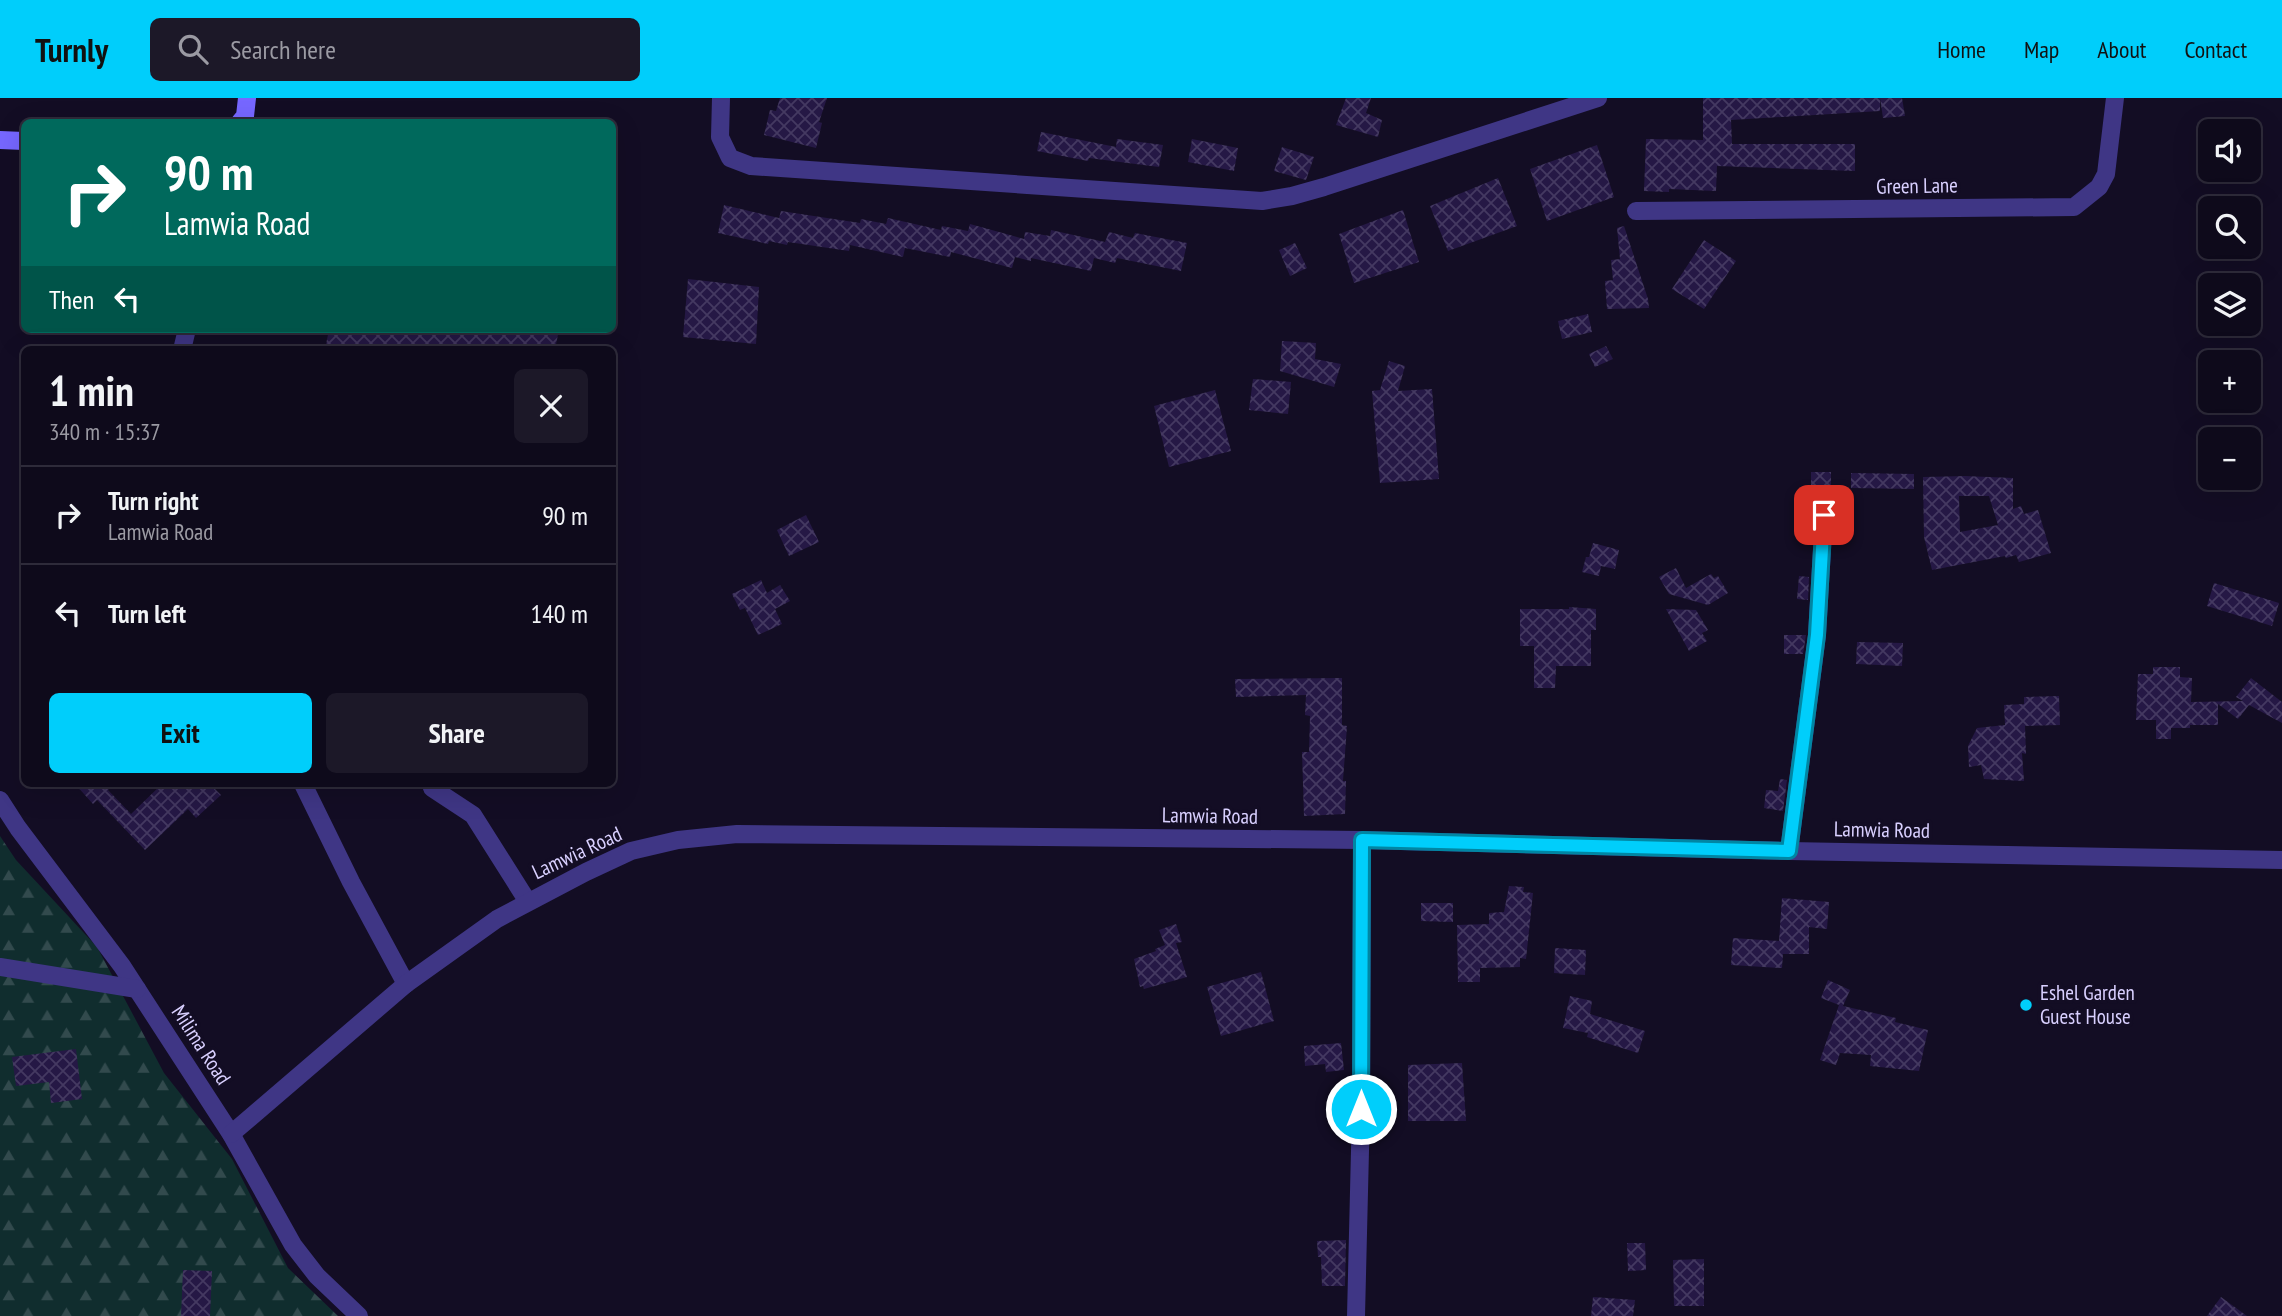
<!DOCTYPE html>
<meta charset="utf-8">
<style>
:root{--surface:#0e0a1b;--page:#1c1828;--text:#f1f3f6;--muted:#9b9aa3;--line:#2e2b3a;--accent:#00cefb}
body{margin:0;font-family:"PT Sans Narrow",sans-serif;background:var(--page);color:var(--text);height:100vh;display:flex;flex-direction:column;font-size:26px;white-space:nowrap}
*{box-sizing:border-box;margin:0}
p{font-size:23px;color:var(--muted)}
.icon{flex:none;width:38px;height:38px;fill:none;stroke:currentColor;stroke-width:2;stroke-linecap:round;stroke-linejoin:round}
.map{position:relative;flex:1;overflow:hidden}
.details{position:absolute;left:21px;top:248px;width:595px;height:441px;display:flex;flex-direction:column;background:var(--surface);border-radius:10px;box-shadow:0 7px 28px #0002,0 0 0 2px var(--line)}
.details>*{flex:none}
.top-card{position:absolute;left:21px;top:21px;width:595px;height:214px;border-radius:10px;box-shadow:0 7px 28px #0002,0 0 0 2px var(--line);background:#00695c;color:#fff;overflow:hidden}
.buttons{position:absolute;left:2198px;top:21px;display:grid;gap:14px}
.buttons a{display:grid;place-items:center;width:63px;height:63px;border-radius:10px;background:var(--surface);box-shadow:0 7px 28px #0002,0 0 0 2px var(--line);font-size:35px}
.pin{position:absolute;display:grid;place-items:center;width:60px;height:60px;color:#fff;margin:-30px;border-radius:14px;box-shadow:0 4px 10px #0006}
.me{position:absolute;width:77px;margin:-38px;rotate:0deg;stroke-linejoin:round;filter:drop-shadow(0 0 5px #0008)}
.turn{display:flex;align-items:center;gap:24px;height:147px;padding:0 28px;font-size:32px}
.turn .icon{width:91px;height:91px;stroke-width:2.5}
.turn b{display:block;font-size:49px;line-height:60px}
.then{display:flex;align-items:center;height:66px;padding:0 28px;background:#0003;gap:14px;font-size:26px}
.round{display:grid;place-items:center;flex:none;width:74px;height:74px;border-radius:10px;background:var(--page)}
.summary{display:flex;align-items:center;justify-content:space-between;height:119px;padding:0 28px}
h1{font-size:42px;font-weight:800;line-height:52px}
.primary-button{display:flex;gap:14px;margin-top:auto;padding:14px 28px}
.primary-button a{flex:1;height:80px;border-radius:10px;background:var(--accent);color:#111;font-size:28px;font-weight:800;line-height:80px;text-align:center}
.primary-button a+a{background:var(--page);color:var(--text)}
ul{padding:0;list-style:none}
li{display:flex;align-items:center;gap:21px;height:98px;padding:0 28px;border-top:2px solid var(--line)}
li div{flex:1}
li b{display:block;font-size:26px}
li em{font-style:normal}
header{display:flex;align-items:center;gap:42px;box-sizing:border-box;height:98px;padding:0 35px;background:var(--accent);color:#111}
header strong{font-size:33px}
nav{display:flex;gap:38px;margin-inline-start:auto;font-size:24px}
.search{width:490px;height:63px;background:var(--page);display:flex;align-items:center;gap:18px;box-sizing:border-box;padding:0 24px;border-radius:10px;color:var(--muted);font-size:26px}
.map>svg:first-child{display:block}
.forest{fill:url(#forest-firs)}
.building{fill:url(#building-cross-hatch);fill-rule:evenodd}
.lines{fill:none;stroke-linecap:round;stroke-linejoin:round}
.street{stroke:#3f3685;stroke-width:18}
.secondary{stroke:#7667ff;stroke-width:18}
.route-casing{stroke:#0086a3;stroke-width:18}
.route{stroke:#00cefb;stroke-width:12}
.poi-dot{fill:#00cefb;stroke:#130d24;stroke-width:2.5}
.labels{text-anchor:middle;stroke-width:7;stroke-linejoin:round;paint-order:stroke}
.street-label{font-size:21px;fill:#d9d0ff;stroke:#130d24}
.poi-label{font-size:21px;fill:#d9d0ff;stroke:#130d24;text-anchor:start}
</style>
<header>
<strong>Turnly</strong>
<div class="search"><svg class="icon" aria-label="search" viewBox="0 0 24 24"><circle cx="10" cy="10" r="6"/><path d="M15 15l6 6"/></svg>Search here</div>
<nav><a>Home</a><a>Map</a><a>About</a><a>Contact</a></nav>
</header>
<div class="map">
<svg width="2282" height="1218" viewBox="0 0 2282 1218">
<defs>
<pattern id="forest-firs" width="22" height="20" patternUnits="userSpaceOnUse" patternTransform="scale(1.75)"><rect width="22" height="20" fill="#102d2e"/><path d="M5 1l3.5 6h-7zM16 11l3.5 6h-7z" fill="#324a4d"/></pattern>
<pattern id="building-cross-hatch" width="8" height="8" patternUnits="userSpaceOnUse" patternTransform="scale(1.75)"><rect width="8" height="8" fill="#251845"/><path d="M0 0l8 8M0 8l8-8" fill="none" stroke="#443961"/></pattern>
</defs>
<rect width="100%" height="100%" fill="#130d24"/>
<!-- forest -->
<polygon class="forest" points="0,738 16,762 97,849 164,975 232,1061 288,1170 338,1218 0,1218"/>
<!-- building -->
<g class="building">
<polygon points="780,0 827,0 819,24 822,25 816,50 764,37 770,12 776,13"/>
<polygon points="1346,0 1371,0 1366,15 1382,22 1378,39 1336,27"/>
<polygon points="1703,0 1880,0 1880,13 1731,22 1732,46 1855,46 1855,73 1717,68 1716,93 1669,91 1669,94 1644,93 1646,41 1703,42"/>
<polygon points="1880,0 1902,0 1905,18 1883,20"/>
<polygon points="1041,34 1116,49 1117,41 1163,47 1159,69 1089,60 1088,63 1037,53"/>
<polygon points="1192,41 1238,50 1234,73 1188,64"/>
<polygon points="1597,47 1614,99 1547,123 1530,71"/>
<polygon points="1282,49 1314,59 1306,82 1274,73"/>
<polygon points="1498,80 1517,128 1448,153 1430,108"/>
<polygon points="724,107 779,120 781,113 860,125 861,121 886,126 888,120 941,132 942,128 968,133 970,126 1024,141 1025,134 1050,138 1051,132 1105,144 1109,134 1133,140 1135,135 1187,145 1181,173 1117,160 1115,165 1094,160 1091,173 1031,160 1031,163 1015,159 1012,170 951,154 950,159 905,150 903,159 850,147 849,153 788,144 787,147 769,143 768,146 718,135"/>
<polygon points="1403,112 1419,164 1354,185 1339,136"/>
<polygon points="1624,128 1648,201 1649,210 1607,211 1605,183 1613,182 1611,162 1620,161 1617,130"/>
<polygon points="1704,142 1736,163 1704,211 1672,191"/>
<polygon points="1295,145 1307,170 1290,178 1279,152"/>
<polygon points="688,181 759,189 756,246 683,239"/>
<polygon points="1588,216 1592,234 1562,241 1558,223"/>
<polygon points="329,231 559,231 555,252 325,252"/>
<polygon points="1282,243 1316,245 1315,261 1341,266 1334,289 1280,273"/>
<polygon points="1606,248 1613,261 1595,269 1589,256"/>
<polygon points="1389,263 1405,268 1398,293 1432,291 1439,381 1380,385 1372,293 1380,292"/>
<polygon points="1253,281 1291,284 1288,316 1249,312"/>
<polygon points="1215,292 1231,353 1169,369 1154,308"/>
<polygon points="1811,374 1831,374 1831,401 1811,400"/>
<polygon points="1851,375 1914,376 1914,391 1851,390"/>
<path d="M1965 378 2013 380V411L2021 408 2024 416 2038 412 2051 455 2019 464 2016 457 2006 460 2005 458 1932 472 1924 439 1923 379ZM1959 398H1989L1998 427 1960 434Z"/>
<polygon points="806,417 819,444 789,458 777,432"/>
<polygon points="1593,445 1619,452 1615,471 1601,468 1599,478 1582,474 1586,459 1589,459"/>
<polygon points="1676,470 1686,490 1711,476 1714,480 1718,478 1728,495 1708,507 1669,496 1659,479"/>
<polygon points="1799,478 1809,479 1808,502 1797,501"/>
<polygon points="761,482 767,495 780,487 790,503 775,511 782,526 758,537 745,510 740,512 732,496"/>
<polygon points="2214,485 2279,505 2272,528 2207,508"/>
<polygon points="1569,509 1596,511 1596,532 1591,532 1591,568 1556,568 1555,590 1534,590 1534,548 1520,548 1520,511 1569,511"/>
<polygon points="1666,511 1696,512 1708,532 1702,535 1707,543 1689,553"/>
<polygon points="1784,537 1806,537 1803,556 1784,556"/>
<polygon points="1857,544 1903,545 1902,568 1856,566"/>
<polygon points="2153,569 2180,569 2180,579 2192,580 2191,604 2243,603 2236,599 2251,580 2282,604 2282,625 2249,607 2238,621 2218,606 2218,627 2190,627 2190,630 2171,630 2171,641 2156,641 2156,622 2136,622 2138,576 2153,576"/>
<polygon points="1342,580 1342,627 1347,628 1343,683 1346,683 1345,716 1304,718 1302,654 1309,654 1310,618 1305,617 1306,597 1236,599 1235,581"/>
<polygon points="2059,598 2060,627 2025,628 2026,656 2022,655 2024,683 1984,681 1981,667 1969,669 1968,648 1977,630 2005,627 2004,607 2024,606 2024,599"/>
<polygon points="1780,681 1787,682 1783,713 1764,710 1766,692 1778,693"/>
<polygon points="75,686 114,686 108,692 131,716 162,686 210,686 221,697 196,720 188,711 145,752 97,702 93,706"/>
<polygon points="1509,788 1524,789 1523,794 1533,795 1526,861 1520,860 1520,869 1480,870 1480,884 1458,884 1457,827 1489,826 1489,815 1504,814"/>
<polygon points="1782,800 1829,804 1827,831 1809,829 1809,856 1783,856 1782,870 1731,867 1733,840 1779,843"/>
<polygon points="1421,805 1453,805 1453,824 1421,823"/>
<polygon points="1176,826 1182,844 1176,845 1187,879 1144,891 1143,888 1140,889 1134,861 1156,853 1155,851 1165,847 1159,832"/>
<polygon points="1555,850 1586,852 1585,877 1554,875"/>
<polygon points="1261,874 1274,923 1221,938 1207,889"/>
<polygon points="1828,882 1850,892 1843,908 1896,920 1895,924 1928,932 1919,973 1870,968 1871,957 1840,955 1836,967 1820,962 1839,907 1821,900"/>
<polygon points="1570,898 1592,903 1590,916 1645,933 1638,955 1587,939 1588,935 1563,930"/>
<polygon points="1341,945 1344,972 1326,974 1325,966 1305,968 1304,948"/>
<polygon points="76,951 82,1001 51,1005 49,984 16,988 12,959"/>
<polygon points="1462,965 1466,1023 1408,1023 1408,967"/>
<polygon points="1346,1142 1345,1188 1322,1188 1321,1159 1318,1159 1317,1143"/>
<polygon points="1627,1145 1645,1145 1646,1172 1628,1173"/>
<polygon points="1704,1161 1704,1208 1674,1208 1673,1162"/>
<polygon points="183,1172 212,1173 210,1218 181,1218"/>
<polygon points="1593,1199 1635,1202 1633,1218 1591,1218"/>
<polygon points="2221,1199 2247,1218 2207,1218"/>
</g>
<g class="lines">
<!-- street -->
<g class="street">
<polyline points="721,0 720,39 730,60 751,68 1262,103 1292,98 1324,89 1598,0"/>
<polyline points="1636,113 2074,109 2099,89 2106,76 2115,0"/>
<polyline points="182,252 187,231"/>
<polyline points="303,686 351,784 406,886"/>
<polyline points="432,690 473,717 528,804"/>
<polyline points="0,702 18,730 122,868 231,1036 293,1147 317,1178 359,1218"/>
<polyline points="1789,753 1817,537 1824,417"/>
<polyline points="0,869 137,891"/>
<polyline points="231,1036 406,886 497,821 586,774 631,753 678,742 737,736 1362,742 1789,753 2282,762"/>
<polyline points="1356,1218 1361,1011 1362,742"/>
</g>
<!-- secondary -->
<g class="secondary">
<polyline points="240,24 245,18 247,0"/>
<polyline points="0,42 24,43"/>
</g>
</g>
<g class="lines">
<!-- route casing -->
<g class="route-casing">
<polyline id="route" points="1361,1011 1362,742 1789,753 1817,537 1824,417"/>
</g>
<!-- route -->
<use href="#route" class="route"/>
</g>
<!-- markers -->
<circle class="poi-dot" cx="2026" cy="907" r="7"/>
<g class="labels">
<!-- street labels -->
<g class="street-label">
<text transform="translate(1917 88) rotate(-1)" y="7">Green Lane</text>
<text transform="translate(1210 718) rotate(1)" y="7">Lamwia Road</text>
<text transform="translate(1882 732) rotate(1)" y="7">Lamwia Road</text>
<text transform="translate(577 755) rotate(-25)" y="7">Lamwia Road</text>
<text transform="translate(201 947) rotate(57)" y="7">Milima Road</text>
</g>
<!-- poi labels -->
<g class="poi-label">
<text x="2040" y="902">Eshel Garden<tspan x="2040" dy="24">Guest House</tspan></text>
</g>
</g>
</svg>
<div class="buttons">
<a><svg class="icon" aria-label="sound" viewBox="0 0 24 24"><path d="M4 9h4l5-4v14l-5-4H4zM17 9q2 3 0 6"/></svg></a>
<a><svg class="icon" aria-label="search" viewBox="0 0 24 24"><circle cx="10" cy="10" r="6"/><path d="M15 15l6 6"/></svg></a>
<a><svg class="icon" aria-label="layers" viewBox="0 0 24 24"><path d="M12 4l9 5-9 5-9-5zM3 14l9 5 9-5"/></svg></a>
<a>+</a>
<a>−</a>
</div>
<div class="pin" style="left:1824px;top:417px;background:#d93025"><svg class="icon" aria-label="arrive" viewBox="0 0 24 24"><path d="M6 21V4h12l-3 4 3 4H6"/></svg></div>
<svg class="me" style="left:1361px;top:1011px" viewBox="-20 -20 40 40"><circle r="17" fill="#00cefb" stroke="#fff" stroke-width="3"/><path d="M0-11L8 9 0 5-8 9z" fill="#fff"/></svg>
<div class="top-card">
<div class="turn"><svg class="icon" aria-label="right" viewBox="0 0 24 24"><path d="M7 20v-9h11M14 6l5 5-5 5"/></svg><div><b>90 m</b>Lamwia Road</div></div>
<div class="then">Then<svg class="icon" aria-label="left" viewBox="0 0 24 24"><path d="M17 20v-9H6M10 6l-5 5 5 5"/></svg></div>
</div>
<section class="details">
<div class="summary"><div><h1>1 min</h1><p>340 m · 15:37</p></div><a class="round"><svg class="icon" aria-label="close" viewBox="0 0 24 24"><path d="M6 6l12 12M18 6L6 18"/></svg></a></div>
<ul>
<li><svg class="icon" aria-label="right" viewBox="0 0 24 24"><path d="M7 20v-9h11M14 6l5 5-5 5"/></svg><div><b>Turn right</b><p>Lamwia Road</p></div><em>90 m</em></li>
<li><svg class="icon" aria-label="left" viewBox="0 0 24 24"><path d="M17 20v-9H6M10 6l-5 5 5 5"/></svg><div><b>Turn left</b></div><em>140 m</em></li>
</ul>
<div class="primary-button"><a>Exit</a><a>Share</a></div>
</section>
</div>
